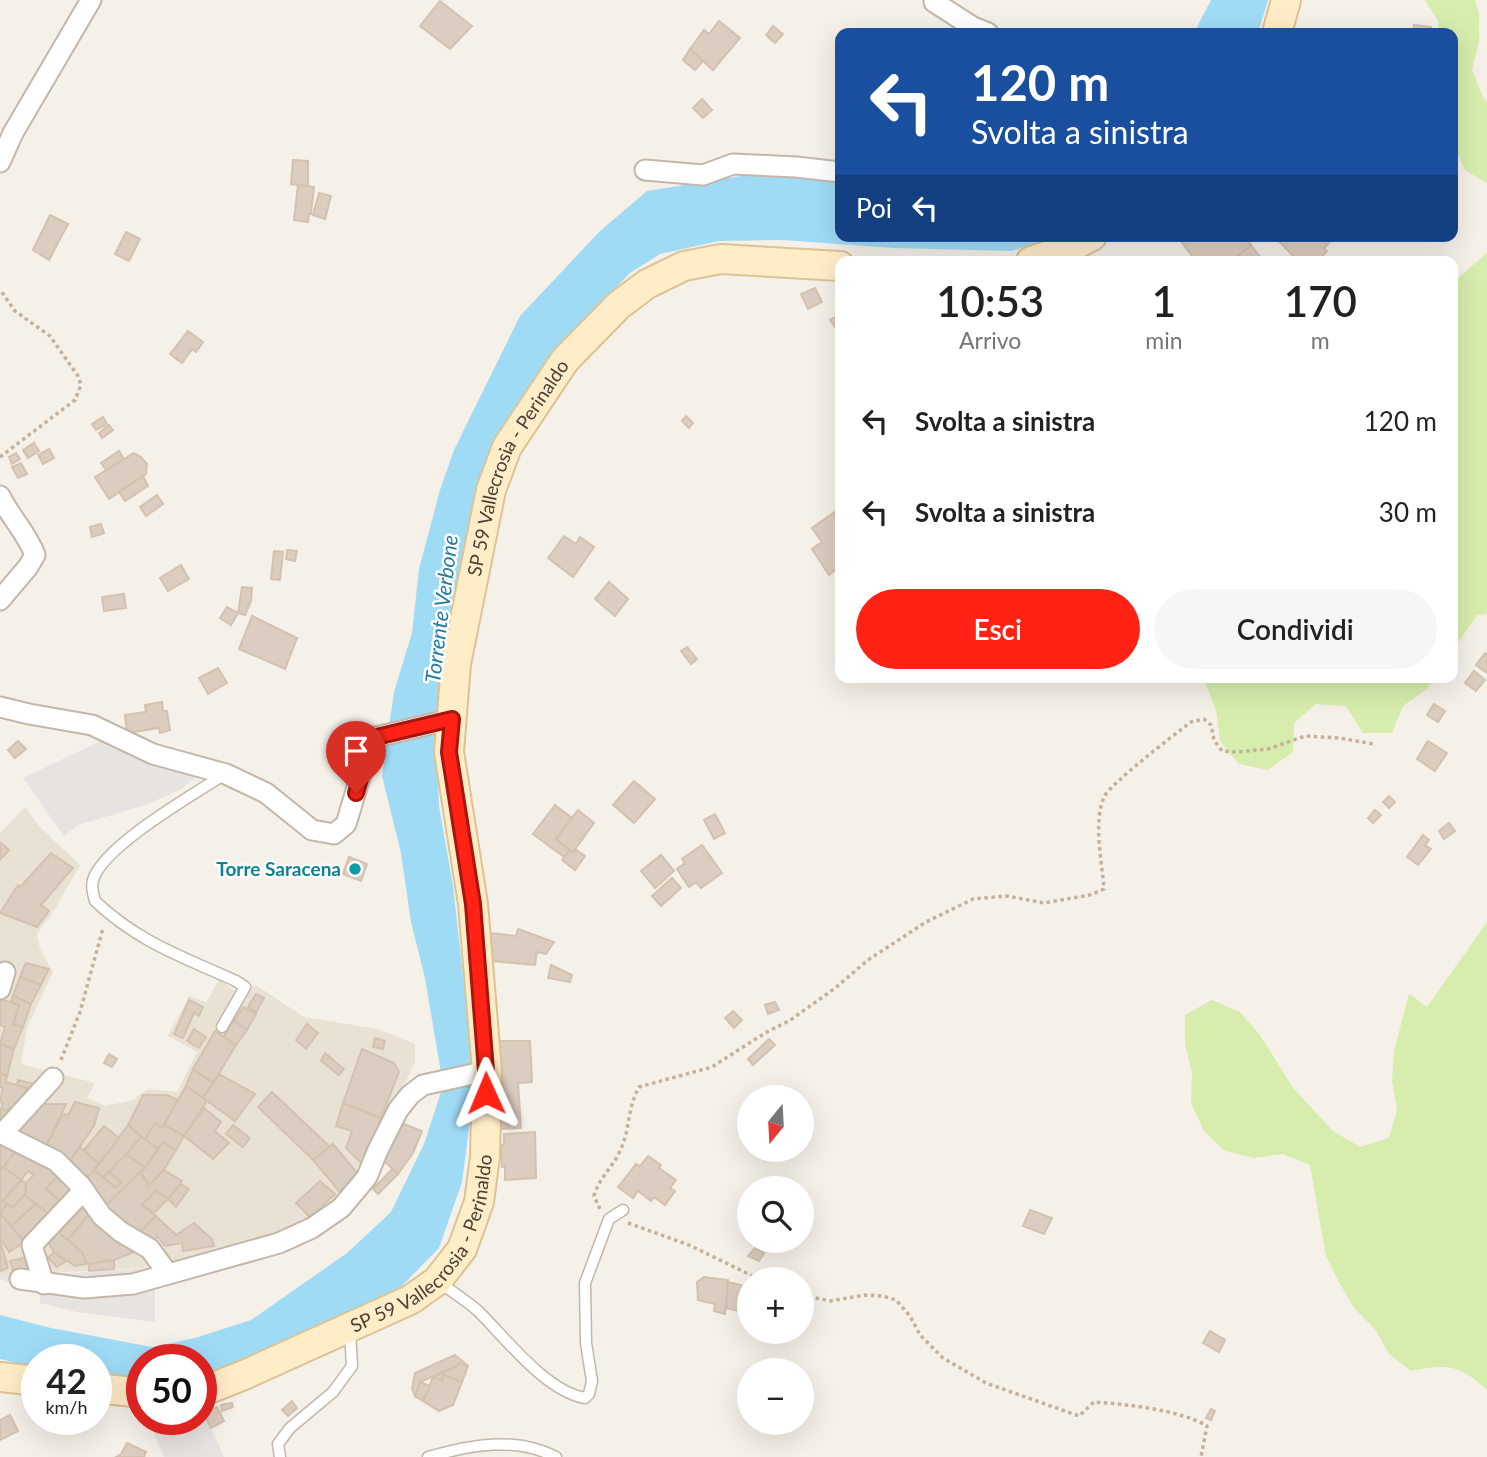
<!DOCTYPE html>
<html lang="it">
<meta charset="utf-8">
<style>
:root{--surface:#fff;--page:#f6f6f6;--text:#222;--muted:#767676;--accent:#ff2215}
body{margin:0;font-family:Lato,sans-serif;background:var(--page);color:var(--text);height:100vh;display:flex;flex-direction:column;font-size:26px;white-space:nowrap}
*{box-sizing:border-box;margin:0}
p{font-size:23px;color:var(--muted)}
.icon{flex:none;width:38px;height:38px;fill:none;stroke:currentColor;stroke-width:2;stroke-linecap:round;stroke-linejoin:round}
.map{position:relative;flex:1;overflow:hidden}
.details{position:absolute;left:835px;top:256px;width:623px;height:427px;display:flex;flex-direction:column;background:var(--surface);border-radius:14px;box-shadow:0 7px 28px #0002}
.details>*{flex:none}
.guide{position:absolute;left:835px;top:28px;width:623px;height:214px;border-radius:14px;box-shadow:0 7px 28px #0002;background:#1a4fa0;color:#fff;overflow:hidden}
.needle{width:46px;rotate:198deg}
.tools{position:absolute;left:737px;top:1085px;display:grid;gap:14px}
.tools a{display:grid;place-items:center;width:77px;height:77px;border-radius:50%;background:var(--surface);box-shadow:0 7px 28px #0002;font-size:35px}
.speed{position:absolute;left:21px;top:1344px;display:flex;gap:14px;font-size:35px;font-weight:700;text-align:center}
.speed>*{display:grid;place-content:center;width:91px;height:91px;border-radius:50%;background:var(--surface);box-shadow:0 7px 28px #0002;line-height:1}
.speed small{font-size:18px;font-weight:400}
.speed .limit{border:10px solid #d22;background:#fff;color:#111}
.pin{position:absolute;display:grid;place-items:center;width:60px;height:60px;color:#fff;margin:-72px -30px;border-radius:50% 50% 50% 0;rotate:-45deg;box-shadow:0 0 7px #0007}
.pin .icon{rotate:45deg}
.me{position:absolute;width:77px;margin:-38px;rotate:359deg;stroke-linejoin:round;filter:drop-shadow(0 0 5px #0008)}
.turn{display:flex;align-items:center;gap:24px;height:147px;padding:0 21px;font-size:32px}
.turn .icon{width:91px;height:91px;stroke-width:2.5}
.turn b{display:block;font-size:49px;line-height:60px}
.then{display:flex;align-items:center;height:66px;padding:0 21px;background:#0003;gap:14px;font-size:26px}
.eta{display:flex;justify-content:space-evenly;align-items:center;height:119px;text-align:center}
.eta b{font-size:42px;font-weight:600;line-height:49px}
.action{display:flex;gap:14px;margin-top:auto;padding:14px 21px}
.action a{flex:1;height:80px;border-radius:42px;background:var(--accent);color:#fff;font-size:28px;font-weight:600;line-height:80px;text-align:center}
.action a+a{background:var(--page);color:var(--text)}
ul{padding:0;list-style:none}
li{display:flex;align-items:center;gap:21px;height:91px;padding:0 21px}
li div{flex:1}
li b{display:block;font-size:26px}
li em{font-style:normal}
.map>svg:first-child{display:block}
.residential{fill:#eae1d5}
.green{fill:#d6edad}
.parking{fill:#e6e3e0}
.water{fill:#a0dbf6}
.building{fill:#dbcdbf;stroke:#d3c2af;stroke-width:2}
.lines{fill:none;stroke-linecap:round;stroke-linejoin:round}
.lane-casing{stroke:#c2b7a9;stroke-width:13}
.street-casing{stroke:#c2b7a9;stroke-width:23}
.secondary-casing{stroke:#dcc396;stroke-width:32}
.path{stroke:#c5b199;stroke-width:3.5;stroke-dasharray:3.5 3.5;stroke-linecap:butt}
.lane{stroke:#fff;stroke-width:10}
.street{stroke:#fff;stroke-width:19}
.secondary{stroke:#ffedc8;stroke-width:28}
.route-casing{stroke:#a6160e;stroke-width:18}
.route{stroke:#ff2215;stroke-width:12}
.culture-dot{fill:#0f9aa8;stroke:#fff;stroke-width:2.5}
.labels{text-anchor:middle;stroke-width:5;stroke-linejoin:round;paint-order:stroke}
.street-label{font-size:19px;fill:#494036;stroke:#fff}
.culture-label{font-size:19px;font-weight:bold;fill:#0d838f;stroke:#fff;text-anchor:end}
.water-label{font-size:21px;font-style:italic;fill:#227aa5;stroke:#fff}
</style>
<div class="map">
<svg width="1487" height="1457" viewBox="0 0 1487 1457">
<rect width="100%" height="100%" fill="#f5f0e8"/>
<!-- residential -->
<polygon class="residential" points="25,807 39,826 80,865 55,909 37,934 40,949 53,972 27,1028 21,1064 95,1083 87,1098 105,1106 133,1100 148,1089 177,1092 197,1052 168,1036 189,996 206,1002 219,980 237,992 256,985 304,1017 377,1029 415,1044 415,1062 350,1201 285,1237 170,1266 0,1276 0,833"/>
<!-- green -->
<g class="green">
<polygon points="1425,0 1475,0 1479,14 1479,42 1472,70 1483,97 1487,101 1487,183 1465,170 1453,144 1452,33 1438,33 1438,21"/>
<polygon points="1487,253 1487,614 1477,615 1453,650 1453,287 1457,279"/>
<polygon points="1203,677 1435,677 1428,688 1403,706 1392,733 1363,733 1346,706 1316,704 1294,723 1293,752 1268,770 1239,764 1220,741 1216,710"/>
<path d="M1487 922V1390C1459 1364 1448 1364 1411 1371L1389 1354 1375 1329 1354 1308 1339 1282 1326 1256 1310 1165 1283 1154 1254 1158 1225 1151 1204 1131 1191 1103 1192 1073 1185 1044V1015L1212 1000 1240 1012 1260 1035 1293 1088 1333 1131 1360 1147 1389 1138 1397 1110 1392 1081 1394 1051 1409 994 1427 1007Z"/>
</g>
<!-- parking -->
<g class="parking">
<polygon points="113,735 207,768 180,790 145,805 78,825 64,836 23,778"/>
<polygon points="148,1268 155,1278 155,1322 77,1312 40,1303 40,1293 0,1279 0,1276 6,1274 55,1274"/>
<polygon points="204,1413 224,1457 164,1457 148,1419 201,1419 201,1414"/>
</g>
<!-- water -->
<g class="water">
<polygon points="1211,0 1268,0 1258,33 1194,33"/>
<polygon points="765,172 840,181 840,236 1053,236 1012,251 894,248 782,240 719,241 660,254 630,273 555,351 526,390 489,450 453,597 441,672 436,737 439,806 453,886 472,1057 474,1091 462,1182 439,1248 400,1288 235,1366 201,1376 201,1360 142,1360 142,1380 96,1375 96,1360 37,1360 37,1368 0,1359 0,1315 51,1328 152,1347 195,1338 251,1320 347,1253 391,1212 424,1144 441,1092 440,1067 425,978 411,922 401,853 382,776 394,692 412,633 419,569 440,490 454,450 520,316 599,232 647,191"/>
</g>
<!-- building -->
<g class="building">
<polygon points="440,1 472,26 450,49 420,26"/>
<polygon points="719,21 740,38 713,70 690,49 704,30 709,34"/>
<polygon points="1414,25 1431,27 1431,33 1414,33"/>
<polygon points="773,26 783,34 775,43 766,35"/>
<polygon points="690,49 703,61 695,70 683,60"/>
<polygon points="702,99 712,110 703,118 693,108"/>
<polygon points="293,160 308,161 308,186 291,184"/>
<polygon points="298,185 314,187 311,214 309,214 308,222 294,220"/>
<polygon points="319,193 331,196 325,219 313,215"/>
<polygon points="50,215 68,224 49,260 33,250"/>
<polygon points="126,232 140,239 129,261 115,254"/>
<polygon points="1177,236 1245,236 1251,245 1232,261 1196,261"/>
<polygon points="1274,236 1328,236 1332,240 1324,248 1327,251 1318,261 1298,261"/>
<polygon points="1251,245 1263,261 1232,261"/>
<polygon points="815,288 822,302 808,309 801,294"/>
<polygon points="840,314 840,334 830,320"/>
<polygon points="188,331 203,342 196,352 192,349 182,363 170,354"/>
<polygon points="686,416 693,423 689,428 682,421"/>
<polygon points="103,417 107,424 96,430 92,424"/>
<polygon points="109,425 113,430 102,438 99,433"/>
<polygon points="34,443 39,451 28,458 23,450"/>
<polygon points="49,449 54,458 43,464 38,455"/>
<polygon points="119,451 124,459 106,470 101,463"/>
<polygon points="16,453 20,459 12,464 9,457"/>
<polygon points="134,453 141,457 147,464 146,474 109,499 95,477"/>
<polygon points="21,463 27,474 18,478 12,467"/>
<polygon points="143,476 148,486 125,501 119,492"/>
<polygon points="157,495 163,504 146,516 140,507"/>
<polygon points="836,511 840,516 840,566 829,575 812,549 822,542 812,528"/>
<polygon points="101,524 104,533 92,537 90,527"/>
<polygon points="564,536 576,544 580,537 594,547 573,577 548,558"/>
<polygon points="287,550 297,551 295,561 286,559"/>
<polygon points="274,551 283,552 280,580 271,579"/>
<polygon points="181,565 189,579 168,591 160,578"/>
<polygon points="609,582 628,599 615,616 595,599"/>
<polygon points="242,587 252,588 251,601 245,615 238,613"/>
<polygon points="124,594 126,608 104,611 102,597"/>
<polygon points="227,607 238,613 231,625 220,618"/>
<polygon points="252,616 297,638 285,669 239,649"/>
<polygon points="687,647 697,659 691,664 681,651"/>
<polygon points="1485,653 1487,655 1487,673 1476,665"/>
<polygon points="218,668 227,683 208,694 199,678"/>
<polygon points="1474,671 1485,680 1476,691 1465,683"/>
<polygon points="162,702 163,711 167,711 170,730 160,733 159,728 127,733 125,715 146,712 145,705"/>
<polygon points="1434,704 1445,711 1438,722 1427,715"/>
<polygon points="18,741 26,749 15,758 8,750"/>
<polygon points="1428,741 1447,753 1435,771 1417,759"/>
<polygon points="634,781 655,799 634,823 613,805"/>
<polygon points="1389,796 1395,802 1389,808 1383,802"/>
<polygon points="555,805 572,818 556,839 570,850 564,857 533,834"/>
<polygon points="578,810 594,823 573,852 556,839"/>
<polygon points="1375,810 1381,815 1373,823 1368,818"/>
<polygon points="715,814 725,833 714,839 704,820"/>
<polygon points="1449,823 1455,831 1444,839 1439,831"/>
<polygon points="1423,835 1429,840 1425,845 1431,849 1418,865 1407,857"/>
<polygon points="1,843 9,850 0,860 0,844"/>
<polygon points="702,845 722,873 701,888 696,882 689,887 677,869 685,863 682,859"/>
<polygon points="575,849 585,856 575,870 562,860 570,850 573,852"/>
<polygon points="51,853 73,868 41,905 49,911 37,927 0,913 18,885 20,887"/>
<polygon points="661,855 674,871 655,888 641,871"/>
<polygon points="349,857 367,864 361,881 343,874"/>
<polygon points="672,878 681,888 661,906 652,896"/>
<polygon points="518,929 554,942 546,954 537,952 535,965 492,961 490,933 516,936"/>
<polygon points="26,963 49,969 41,985 20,977"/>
<polygon points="551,965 572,975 570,982 548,978"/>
<polygon points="20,977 41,985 31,1004 13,996"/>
<polygon points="256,994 264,998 256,1012 248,1007"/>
<polygon points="13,996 31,1004 23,1027 13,1024 19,1005 11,1001"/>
<polygon points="0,999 19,1005 13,1024 23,1027 14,1049 0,1044 5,1027 0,1025"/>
<polygon points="189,1000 203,1007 199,1016 194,1013 183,1038 174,1034"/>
<polygon points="775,1002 779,1010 768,1014 765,1005"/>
<polygon points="243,1007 256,1014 247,1030 234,1021"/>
<polygon points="733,1011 742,1020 734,1028 725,1018"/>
<polygon points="234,1021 247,1030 236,1045 223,1037"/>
<polygon points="307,1024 318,1033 306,1049 296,1040"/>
<polygon points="194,1029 206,1037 199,1048 187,1041"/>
<polygon points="215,1031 236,1045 213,1083 193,1069"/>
<polygon points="375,1038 385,1041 383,1049 373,1047"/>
<polygon points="769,1039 775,1045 753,1065 748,1059"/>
<polygon points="496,1041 530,1041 532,1082 518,1083 521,1128 500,1129"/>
<polygon points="0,1044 14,1049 7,1076 0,1073"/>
<polygon points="362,1049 394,1063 399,1072 381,1118 343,1103"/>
<polygon points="325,1053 344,1069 339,1075 321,1061"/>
<polygon points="109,1054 117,1059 112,1067 104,1063"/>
<polygon points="193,1069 213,1083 203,1098 186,1086"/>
<polygon points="0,1073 7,1076 6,1082 27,1088 18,1111 10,1107 8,1111 1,1109 3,1103 0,1102 3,1088 0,1087"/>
<polygon points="219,1074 255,1094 235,1121 203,1098"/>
<polygon points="18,1080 38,1085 36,1100 24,1095 27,1088 17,1085"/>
<polygon points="186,1086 207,1101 184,1136 164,1125"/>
<polygon points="272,1092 330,1147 313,1160 258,1107"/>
<polygon points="143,1095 167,1095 178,1100 162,1128 155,1123 145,1140 128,1125"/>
<polygon points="75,1102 99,1108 94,1126 67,1165 45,1148 63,1114 68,1115"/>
<polygon points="343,1103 381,1118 364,1166 346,1148 352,1131 336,1126"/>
<polygon points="33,1104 66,1104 45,1148 0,1128 1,1109 8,1111 10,1107 24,1114"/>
<polygon points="204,1108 221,1122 215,1131 229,1143 213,1159 184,1136"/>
<polygon points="399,1122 422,1131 413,1153 398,1174 382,1159"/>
<polygon points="155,1123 162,1128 164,1125 184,1136 176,1150 163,1142 158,1149 145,1140"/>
<polygon points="128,1125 141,1137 119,1163 103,1177 94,1170"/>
<polygon points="233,1125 250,1138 243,1147 226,1134"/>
<polygon points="104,1126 119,1138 99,1164 84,1150"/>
<polygon points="535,1132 536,1178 505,1180 505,1166 502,1167 501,1145 504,1145 504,1134"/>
<polygon points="141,1137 158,1149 145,1168 126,1154"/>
<polygon points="163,1142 176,1150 164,1170 149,1185 140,1172 152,1159"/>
<polygon points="0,1143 18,1149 0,1171"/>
<polygon points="333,1144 359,1175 339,1191 313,1160"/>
<polygon points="80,1147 99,1164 83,1183 67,1165"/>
<polygon points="18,1149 63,1170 46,1189 64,1204 52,1217 25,1195 26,1183 34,1175 28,1171 21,1180 3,1167"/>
<polygon points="126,1154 145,1168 100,1211 83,1183 94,1170 115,1187 121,1182 109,1172"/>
<polygon points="648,1156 661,1165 659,1168 676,1180 670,1188 675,1191 665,1205 654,1197 651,1201 638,1191 633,1198 618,1187 636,1164 640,1166"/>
<polygon points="3,1167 21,1180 3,1201 0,1199 0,1171"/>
<polygon points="392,1169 398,1174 378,1194 373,1189"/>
<polygon points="63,1170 79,1188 64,1204 46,1189"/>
<polygon points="164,1170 182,1181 168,1199 156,1191 142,1205 156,1216 136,1236 100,1211 140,1172 149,1185"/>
<polygon points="109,1172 121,1182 115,1187 103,1177"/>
<polygon points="21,1180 26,1183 25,1195 12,1208 3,1201"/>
<polygon points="320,1181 335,1194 310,1217 296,1203"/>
<polygon points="181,1184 189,1189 176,1207 168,1199"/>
<polygon points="156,1191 168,1199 154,1213 142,1205"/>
<polygon points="25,1195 36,1204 11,1226 0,1214 7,1204 12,1208"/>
<polygon points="82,1196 91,1212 68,1240 51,1226"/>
<polygon points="0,1199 7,1204 0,1214"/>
<polygon points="36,1204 52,1217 25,1242 11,1226"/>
<polygon points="1030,1210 1052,1218 1044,1234 1023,1226"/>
<polygon points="91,1212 144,1248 114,1260 86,1264 82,1252 68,1240"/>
<polygon points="0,1214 25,1242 9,1252 0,1238"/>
<polygon points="156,1216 176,1235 194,1223 212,1239 214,1246 183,1251 182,1243 165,1246 157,1236 152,1247 136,1236"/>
<polygon points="51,1226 82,1252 86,1264 75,1266 54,1252 44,1235"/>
<polygon points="0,1240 8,1268 0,1271"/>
<polygon points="755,1248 764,1253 759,1261 748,1256"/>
<polygon points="54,1252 66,1261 57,1267 48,1258"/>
<polygon points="32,1256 34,1269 14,1273 10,1261"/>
<polygon points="114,1260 114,1269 89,1271 89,1264"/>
<polygon points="704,1277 728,1280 725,1314 714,1311 715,1304 698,1300 697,1282"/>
<polygon points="728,1282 749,1287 749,1317 742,1316 743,1312 726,1308"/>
<polygon points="1210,1331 1225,1340 1219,1352 1203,1343"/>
<polygon points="455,1355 468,1366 458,1363 457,1366 420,1382 415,1396 412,1389 415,1373"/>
<polygon points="458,1363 468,1366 462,1382 444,1375 442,1381 433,1377 457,1366"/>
<polygon points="444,1375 462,1382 453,1405 439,1411 423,1401 433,1377 442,1381"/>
<polygon points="420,1382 430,1386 423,1401 415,1396"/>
<polygon points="292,1401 297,1408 288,1416 282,1410"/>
<polygon points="232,1403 233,1407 222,1411 221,1405"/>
<polygon points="217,1407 224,1421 211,1428 203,1413"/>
<polygon points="1211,1409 1215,1411 1211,1420 1206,1418"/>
<polygon points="10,1415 18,1431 0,1440 0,1420"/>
<polygon points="47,1419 66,1419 67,1422 51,1429"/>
<polygon points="127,1443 146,1452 144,1457 116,1457 121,1454"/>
</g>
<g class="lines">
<!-- lane casing -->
<g class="lane-casing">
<g id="lane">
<path d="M222 1027 245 987 236 981C183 957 138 942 95 901 93 894 91 886 93 880 103 846 194 794 225 774"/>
<path d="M438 1281C451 1291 465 1300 477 1310 505 1337 545 1391 585 1398L589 1394 592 1381 586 1343 585 1283 609 1219 623 1210"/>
<polyline points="280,1457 278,1444 290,1428 333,1392 352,1366 350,1331"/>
<path d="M428 1457C470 1445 515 1436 556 1457"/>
</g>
</g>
<!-- street casing -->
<g class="street-casing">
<g id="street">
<polyline points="934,2 973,27 988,33"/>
<polyline points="0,162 13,133 91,0"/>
<polyline points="645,170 703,175 733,164 796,167 840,172"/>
<path d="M0 496C10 517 27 533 35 555L28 567 0 600"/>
<polyline points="0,707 29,714 92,725 153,754 226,774 266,793 312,830 334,834 346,824 372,738 452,719"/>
<polyline points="0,989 5,972"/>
<polyline points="53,1078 2,1134 56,1161 81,1186 102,1216 121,1232 150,1249 168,1274"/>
<polyline points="20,1279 84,1288 133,1284 279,1243 312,1228 341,1208 367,1177 377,1152 398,1110 410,1095 423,1085 487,1071"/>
<polyline points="44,1284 32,1245 84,1190"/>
</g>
</g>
<!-- secondary casing -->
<g class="secondary-casing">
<g id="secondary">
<polyline points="1277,33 1286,0"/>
<polyline points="1031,261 1067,249 1092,236"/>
<polyline points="0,1377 37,1381"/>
<polyline points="96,1388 142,1393"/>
<path id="s1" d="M201 1392 244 1375 410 1300 437 1281 462 1249 479 1202 485 1157 487 1071 473 904 449 752 456 664 491 490 507 447 565 360 619 305 647 284 684 266 721 259 840 266"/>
</g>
</g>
<!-- path -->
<g class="path">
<polyline points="0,457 75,400 81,385 78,376 50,336 15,311 1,291"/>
<polyline points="61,1060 80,1012 103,928"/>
<path d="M600 1209 594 1196C599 1178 613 1167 621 1149 630 1129 627 1109 639 1087L712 1067 765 1033 789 1021 834 989 868 960 926 922 973 899 1007 896 1044 903 1090 895 1104 889C1102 861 1093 823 1104 797 1111 783 1175 734 1191 722L1204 719 1211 725 1214 740 1222 751 1237 752 1268 749 1305 736 1339 738 1374 744"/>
<polyline points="628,1223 689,1245 759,1279"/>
<path d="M802 1295 830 1301 865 1295 883 1296 896 1300 910 1316 920 1335 943 1358 986 1383 1079 1416 1094 1402C1125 1404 1181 1410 1207 1426L1201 1457"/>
</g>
<!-- lane -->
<use href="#lane" class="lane"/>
<!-- street -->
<use href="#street" class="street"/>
<!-- secondary -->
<use href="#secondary" class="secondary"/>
</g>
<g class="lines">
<!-- route casing -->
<g class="route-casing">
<polyline id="route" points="356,793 372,738 452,719 449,752 473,904 486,1071 486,1093"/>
</g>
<!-- route -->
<use href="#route" class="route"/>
</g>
<!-- markers -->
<circle class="culture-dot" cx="355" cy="869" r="7"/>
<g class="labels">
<!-- street labels -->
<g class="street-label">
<text dy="7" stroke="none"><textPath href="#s1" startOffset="1101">SP 59 Vallecrosia - Perinaldo</textPath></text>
<text dy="7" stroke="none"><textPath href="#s1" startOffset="282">SP 59 Vallecrosia - Perinaldo</textPath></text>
</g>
<!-- culture labels -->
<g class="culture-label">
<text x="341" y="876">Torre Saracena</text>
</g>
<!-- water labels -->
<g class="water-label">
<text transform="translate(442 609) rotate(-83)" y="7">Torrente Verbone</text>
</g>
</g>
</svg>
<div class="tools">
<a><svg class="needle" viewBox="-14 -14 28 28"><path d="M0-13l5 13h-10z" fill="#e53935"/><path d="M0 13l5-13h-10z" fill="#767676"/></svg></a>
<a><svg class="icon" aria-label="search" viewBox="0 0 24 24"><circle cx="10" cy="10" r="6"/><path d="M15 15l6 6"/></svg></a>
<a>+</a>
<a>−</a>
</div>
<div class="speed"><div>42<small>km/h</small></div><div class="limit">50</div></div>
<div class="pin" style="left:356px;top:793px;background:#d93025"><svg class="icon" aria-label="arrive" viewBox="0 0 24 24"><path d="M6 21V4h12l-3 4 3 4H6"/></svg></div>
<svg class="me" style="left:486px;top:1093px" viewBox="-20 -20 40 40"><path d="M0-17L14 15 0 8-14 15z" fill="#ff2215" stroke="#fff" stroke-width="4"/></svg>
<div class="guide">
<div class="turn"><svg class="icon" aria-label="left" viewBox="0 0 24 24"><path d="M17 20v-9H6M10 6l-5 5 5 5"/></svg><div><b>120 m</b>Svolta a sinistra</div></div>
<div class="then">Poi<svg class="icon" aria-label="left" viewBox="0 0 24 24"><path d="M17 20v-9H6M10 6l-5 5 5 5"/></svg></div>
</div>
<section class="details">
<div class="eta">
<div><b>10:53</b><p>Arrivo</p></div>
<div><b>1</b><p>min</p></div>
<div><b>170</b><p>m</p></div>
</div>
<ul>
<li><svg class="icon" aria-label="left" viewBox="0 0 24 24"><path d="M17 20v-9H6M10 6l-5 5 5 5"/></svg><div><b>Svolta a sinistra</b></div><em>120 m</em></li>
<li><svg class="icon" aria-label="left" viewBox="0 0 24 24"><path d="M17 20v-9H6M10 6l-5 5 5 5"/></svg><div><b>Svolta a sinistra</b></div><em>30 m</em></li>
</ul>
<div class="action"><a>Esci</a><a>Condividi</a></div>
</section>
</div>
